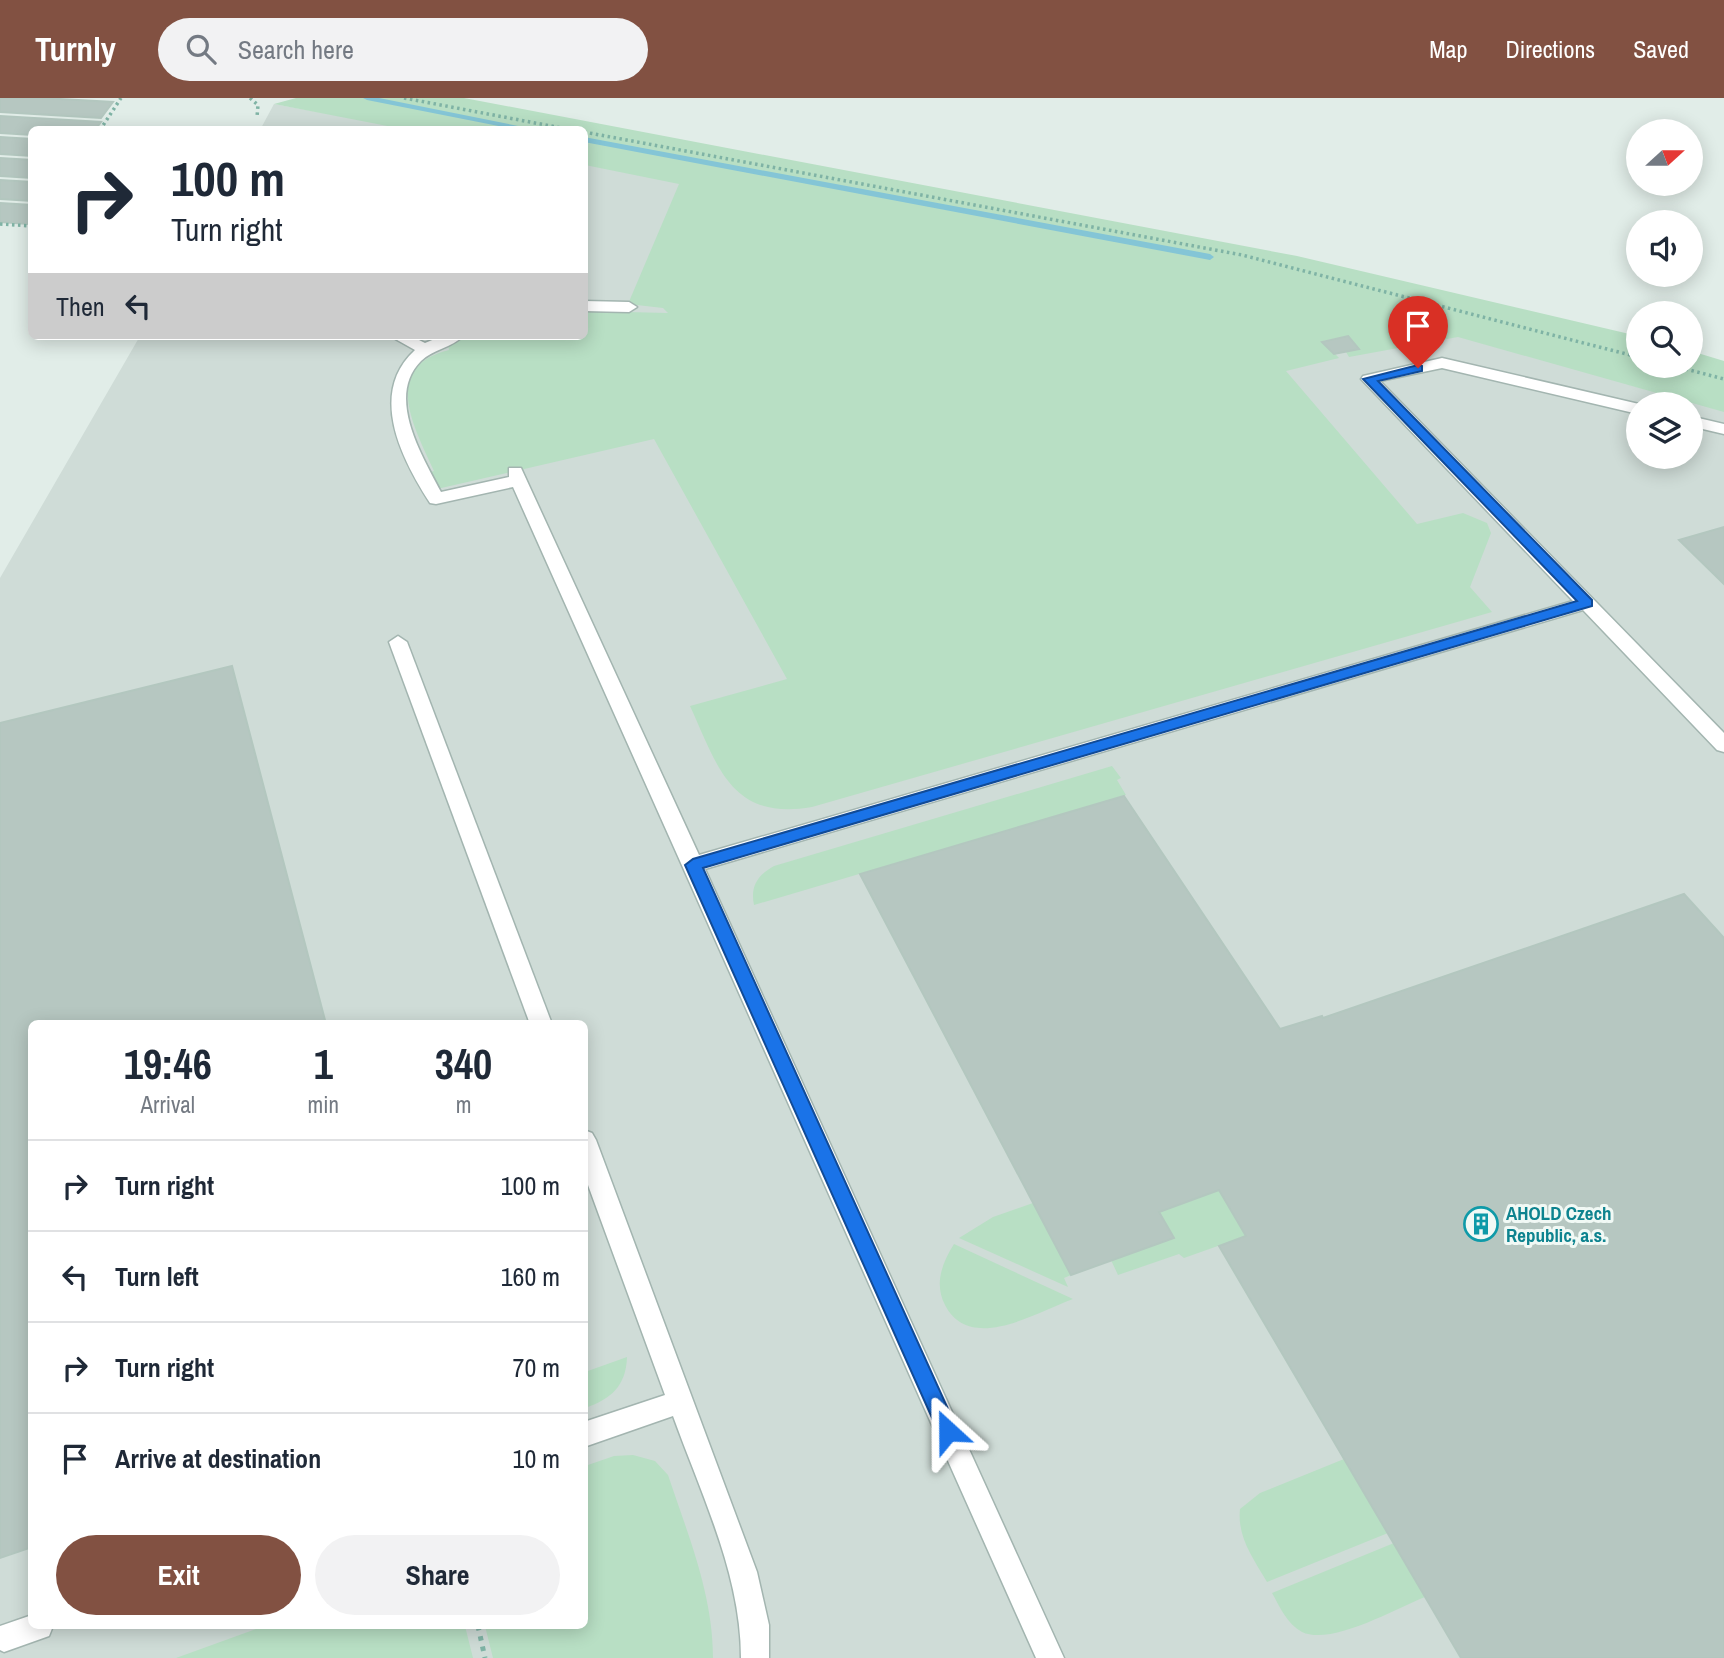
<!DOCTYPE html>
<style>
:root{--surface:#fff;--page:#f2f2f3;--text:#1f2937;--muted:#747a83;--line:#e0e1e3;--accent:#825142}
body{margin:0;font-family:"Archivo Narrow",sans-serif;background:var(--page);color:var(--text);height:100vh;display:flex;flex-direction:column;font-size:26px;white-space:nowrap}
*{box-sizing:border-box;margin:0}
p{font-size:23px;color:var(--muted)}
.icon{flex:none;width:38px;height:38px;fill:none;stroke:currentColor;stroke-width:2;stroke-linecap:round;stroke-linejoin:round}
.map{position:relative;flex:1;overflow:hidden}
.drawer{position:absolute;left:28px;top:922px;width:560px;height:609px;display:flex;flex-direction:column;background:var(--surface);border-radius:10px;box-shadow:0 4px 18px #0003}
.drawer>*{flex:none}
.hud{position:absolute;left:28px;top:28px;width:560px;height:214px;border-radius:10px;box-shadow:0 4px 18px #0003;background:#fff;color:var(--text);overflow:hidden}
.needle{width:46px;rotate:69deg}
.buttons{position:absolute;left:1626px;top:21px;display:grid;gap:14px}
.buttons a{display:grid;place-items:center;width:77px;height:77px;border-radius:50%;background:var(--surface);box-shadow:0 4px 18px #0003;font-size:35px}
.pin{position:absolute;display:grid;place-items:center;width:60px;height:60px;color:#fff;margin:-72px -30px;border-radius:50% 50% 50% 0;rotate:-45deg;box-shadow:0 0 7px #0007}
.pin .icon{rotate:45deg}
.me{position:absolute;width:77px;margin:-38px;rotate:336deg;stroke-linejoin:round;filter:drop-shadow(0 0 5px #0008)}
.turn{display:flex;align-items:center;gap:24px;height:147px;padding:0 28px;font-size:32px}
.turn .icon{width:91px;height:91px;stroke-width:2.5}
.turn b{display:block;font-size:49px;line-height:60px}
.then{display:flex;align-items:center;height:66px;padding:0 28px;background:#0003;gap:14px;font-size:26px}
.eta{display:flex;justify-content:space-evenly;align-items:center;height:119px;text-align:center}
.eta b{font-size:42px;font-weight:700;line-height:49px}
.button{display:flex;gap:14px;margin-top:auto;padding:14px 28px}
.button a{flex:1;height:80px;border-radius:42px;background:var(--accent);color:#fff;font-size:28px;font-weight:700;line-height:80px;text-align:center}
.button a+a{background:var(--page);color:var(--text)}
ul{padding:0;list-style:none}
li{display:flex;align-items:center;gap:21px;height:91px;padding:0 28px;border-top:2px solid var(--line)}
li div{flex:1}
li b{display:block;font-size:26px}
li em{font-style:normal}
header{display:flex;align-items:center;gap:42px;box-sizing:border-box;height:98px;padding:0 35px;background:var(--accent);color:#fff}
header strong{font-size:33px}
nav{display:flex;gap:38px;margin-inline-start:auto;font-size:24px}
.search{width:490px;height:63px;background:var(--page);display:flex;align-items:center;gap:18px;box-sizing:border-box;padding:0 24px;border-radius:38px;color:var(--muted);font-size:26px}
.map>svg:first-child{display:block}
.built{fill:#cfdcd7;fill-rule:evenodd}
.green{fill:#b8dfc4}
.lines{fill:none;stroke-linecap:round;stroke-linejoin:round}
.stream{fill:#84c5d6;fill-rule:evenodd}
.building{fill:#b6c7c1;stroke:#b3c7bf;stroke-width:2}
.service-casing{stroke:#a3b5b0;stroke-width:3}
.path-far1{stroke:#7fb3a5;stroke-width:3.5;stroke-dasharray:2.5 3.5;stroke-linecap:butt}
.path{stroke:#7fb3a5;stroke-width:5;stroke-dasharray:4.5 6;stroke-linecap:butt}
.service{fill:#fff;fill-rule:evenodd}
.route{fill:#1a73e8;stroke:#114b97;stroke-width:2}
.labels{text-anchor:middle;stroke-width:6;stroke-linejoin:round;paint-order:stroke}
.culture-label{font-size:19px;font-weight:bold;fill:#0d838f;stroke:#f1f9f5;text-anchor:start}
</style>
<header>
<strong>Turnly</strong>
<div class="search"><svg class="icon" aria-label="search" viewBox="0 0 24 24"><circle cx="10" cy="10" r="6"/><path d="M15 15l6 6"/></svg>Search here</div>
<nav><a>Map</a><a>Directions</a><a>Saved</a></nav>
</header>
<div class="map">
<svg width="1724" height="1560" viewBox="0 0 1724 1560">
<rect width="100%" height="100%" fill="#e1ede8"/>
<!-- built -->
<g class="built">
<polygon points="274,6 412,31 260,32"/>
<path d="M585 63 1457 223 1724 295V1560H0V480L140 238H584ZM1638 306H1690V359H1638ZM32 926H584V1528H32Z"/>
</g>
<!-- green -->
<g class="green">
<path d="M296 0H464L1297 158 1638 238V268H1690L1691 253 1724 263V314L1458 239 1349 259 1346 254 1359 251 1348 238 1323 243 1339 260 1286 273 1417 426 1463 415 1487 425 1491 435 1470 489 1492 514 812 709C731 723 718 669 690 608L787 581 654 341 437 391 430 374 434 373C414 329 380 269 449 252L448 245 469 238H584L585 213 668 215 663 210 628 206 679 86 585 67 584 32 403 31 274 6Z"/>
<path d="M1112 668 1121 680 1117 682 1126 697 754 807C750 788 758 777 774 768Z"/>
<polygon points="1219,1092 1246,1138 1184,1160 1179,1156 1118,1177 1111,1162 1173,1139 1159,1114"/>
<polygon points="1033,1105 1071,1177 1064,1180 1068,1189 959,1140 993,1119"/>
<path d="M954 1146 1073 1201C1037 1214 970 1256 945 1207 934 1186 942 1165 954 1146Z"/>
<path d="M627 1259C626 1288 611 1301 585 1310V1274Z"/>
<path d="M633 1357 655 1363 668 1377C688 1437 713 1496 713 1560H493L485 1528H584L585 1368 614 1358Z"/>
<path d="M1344 1361 1388 1435 1267 1484C1253 1460 1237 1439 1240 1411L1260 1395Z"/>
<path d="M1394 1445 1425 1499C1395 1511 1331 1548 1302 1534 1287 1526 1280 1509 1272 1495Z"/>
<polygon points="264,1528 465,1528 473,1560 176,1560"/>
</g>
<g class="lines">
<!-- stream -->
<g class="stream">
<polygon points="363,0 379,0 538,32 519,32 367,2"/>
<polygon points="584,39 1210,156 1214,159 1210,162 584,44"/>
</g>
</g>
<!-- building -->
<g class="building">
<polygon points="0,0 42,0 113,4 101,20 0,14"/>
<polygon points="0,18 101,24 95,32 32,32 32,37 0,35"/>
<polygon points="0,39 32,41 32,58 0,56"/>
<polygon points="0,60 32,62 32,80 0,78"/>
<polygon points="0,82 32,84 32,103 0,101"/>
<polygon points="0,105 32,107 32,123 29,126 0,124"/>
<polygon points="1348,238 1359,251 1334,256 1322,244"/>
<polygon points="1724,429 1724,486 1679,442"/>
<polygon points="232,568 326,926 32,926 32,1449 0,1460 0,625"/>
<polygon points="1124,698 1280,931 1322,918 1323,920 1684,796 1724,840 1724,1560 1461,1560 1219,1148 1246,1138 1219,1092 1159,1114 1174,1140 1071,1177 860,776"/>
</g>
<g class="lines">
<!-- service casing -->
<g class="service-casing">
<g id="service">
<polygon points="584,203 629,204 637,209 629,214 584,213"/>
<path d="M390 238H411L425 245 442 238H463C452 250 433 251 421 263 385 299 423 359 441 394L509 379V370H521L699 757 1573 503 1361 281 1363 278 1442 260 1639 306 1638 316 1442 270 1380 283 1724 635V654L1717 652 1583 512 705 771 1064 1560H1036L513 389 436 406 430 405C401 360 368 295 415 252Z"/>
<polygon points="1690,318 1724,326 1724,336 1690,328"/>
<polygon points="398,538 407,544 552,926 530,926 389,544"/>
<path d="M584 1032 592 1035 596 1042 757 1474 769 1527V1560H741C741 1476 701 1396 673 1318L584 1349V1324L665 1297 584 1076Z"/>
<polygon points="32,1517 32,1528 53,1528 49,1538 4,1554 0,1552 0,1528"/>
</g>
</g>
<!-- path-far1 -->
<g class="path-far1">
<polyline points="250,0 258,7 257,19"/>
<polyline points="404,0 572,32"/>
<polyline points="100,32 121,0"/>
<polyline points="584,34 1242,157 1638,259"/>
<polyline points="0,126 32,128"/>
<polyline points="1674,268 1724,281"/>
</g>
<!-- path -->
<polyline class="path" points="478,1528 485,1560"/>
<!-- service -->
<use href="#service" class="service"/>
</g>
<!-- route -->
<polygon class="route" points="1418,267 1422,268 1422,273 1378,283 1592,502 1592,508 703,770 958,1333 955,1340 948,1342 941,1340 685,767 693,761 1577,503 1363,281"/>
<!-- icons -->
<defs>
<g id="building-ring" transform="scale(1.75)"><circle r="9.5" fill="#f1f9f5" stroke="#0f9aa8" stroke-width="1.5"/><path d="M-4-6H4V6H1V3H-1V6H-4ZM-2.5-4.3h1.7v1.8h-1.7ZM.8-4.3h1.7v1.8H.8ZM-2.5-1h1.7V.8h-1.7ZM.8-1h1.7V.8H.8Z" fill="#0f9aa8"/></g>
</defs>
<g fill-rule="evenodd">
<use href="#building-ring" x="1481" y="1126"/>
</g>
<g class="labels">
<!-- culture labels -->
<g class="culture-label">
<text x="1506" y="1122">AHOLD Czech<tspan x="1506" dy="22">Republic, a.s.</tspan></text>
</g>
</g>
</svg>
<div class="buttons">
<a><svg class="needle" viewBox="-14 -14 28 28"><path d="M0-13l5 13h-10z" fill="#e53935"/><path d="M0 13l5-13h-10z" fill="#747a83"/></svg></a>
<a><svg class="icon" aria-label="sound" viewBox="0 0 24 24"><path d="M4 9h4l5-4v14l-5-4H4zM17 9q2 3 0 6"/></svg></a>
<a><svg class="icon" aria-label="search" viewBox="0 0 24 24"><circle cx="10" cy="10" r="6"/><path d="M15 15l6 6"/></svg></a>
<a><svg class="icon" aria-label="layers" viewBox="0 0 24 24"><path d="M12 4l9 5-9 5-9-5zM3 14l9 5 9-5"/></svg></a>
</div>
<div class="pin" style="left:1418px;top:270px;background:#d93025"><svg class="icon" aria-label="arrive" viewBox="0 0 24 24"><path d="M6 21V4h12l-3 4 3 4H6"/></svg></div>
<svg class="me" style="left:948px;top:1333px" viewBox="-20 -20 40 40"><path d="M0-17L14 15 0 8-14 15z" fill="#1a73e8" stroke="#fff" stroke-width="4"/></svg>
<div class="hud">
<div class="turn"><svg class="icon" aria-label="right" viewBox="0 0 24 24"><path d="M7 20v-9h11M14 6l5 5-5 5"/></svg><div><b>100 m</b>Turn right</div></div>
<div class="then">Then<svg class="icon" aria-label="left" viewBox="0 0 24 24"><path d="M17 20v-9H6M10 6l-5 5 5 5"/></svg></div>
</div>
<section class="drawer">
<div class="eta">
<div><b>19:46</b><p>Arrival</p></div>
<div><b>1</b><p>min</p></div>
<div><b>340</b><p>m</p></div>
</div>
<ul>
<li><svg class="icon" aria-label="right" viewBox="0 0 24 24"><path d="M7 20v-9h11M14 6l5 5-5 5"/></svg><div><b>Turn right</b></div><em>100 m</em></li>
<li><svg class="icon" aria-label="left" viewBox="0 0 24 24"><path d="M17 20v-9H6M10 6l-5 5 5 5"/></svg><div><b>Turn left</b></div><em>160 m</em></li>
<li><svg class="icon" aria-label="right" viewBox="0 0 24 24"><path d="M7 20v-9h11M14 6l5 5-5 5"/></svg><div><b>Turn right</b></div><em>70 m</em></li>
<li><svg class="icon" aria-label="arrive" viewBox="0 0 24 24"><path d="M6 21V4h12l-3 4 3 4H6"/></svg><div><b>Arrive at destination</b></div><em>10 m</em></li>
</ul>
<div class="button"><a>Exit</a><a>Share</a></div>
</section>
</div>
